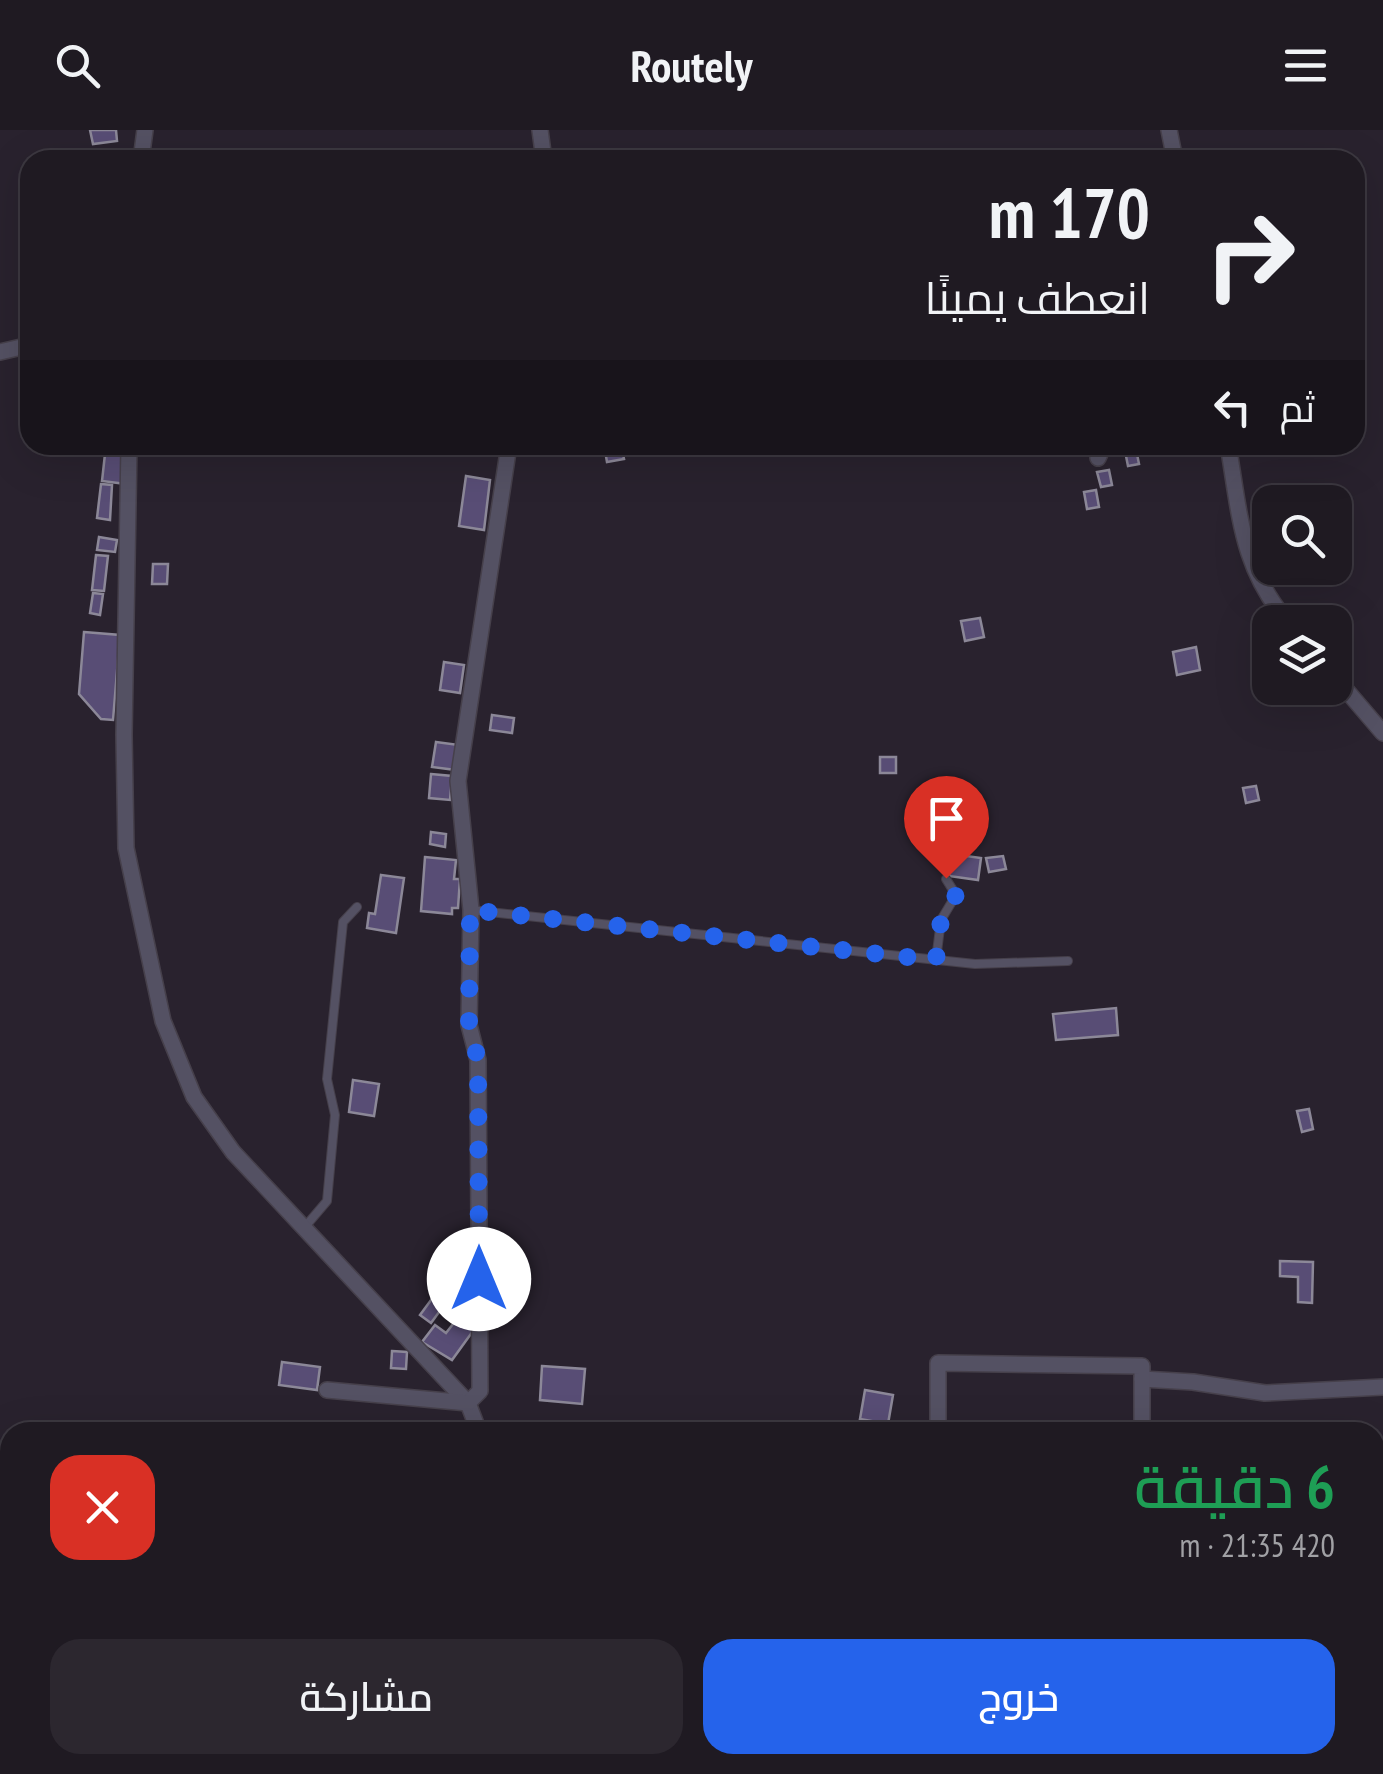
<!DOCTYPE html>
<html lang="ar">
<meta charset="utf-8">
<style>
:root{--surface:#1f1a22;--page:#2c272f;--text:#f1f3f6;--muted:#a1a1a5;--line:#3c3840;--accent:#2563eb}
body{margin:0;font-family:"PT Sans Narrow",Cairo,sans-serif;background:var(--page);color:var(--text);direction:rtl;height:100vh;display:flex;flex-direction:column;font-size:38px;white-space:nowrap}
*{box-sizing:border-box;margin:0}
p{font-size:32px;color:var(--muted)}
.icon{flex:none;width:55px;height:55px;fill:none;stroke:currentColor;stroke-width:2;stroke-linecap:round;stroke-linejoin:round}
.map{position:relative;flex:1;overflow:hidden;direction:ltr}
.drawer{position:absolute;left:0px;top:1292px;width:1385px;height:352px;display:flex;flex-direction:column;background:var(--surface);border-radius:30px 30px 0 0;box-shadow:0 10px 40px #0002,0 0 0 2px var(--line);direction:rtl}
.drawer>*{flex:none}
.guide{position:absolute;left:20px;top:20px;width:1345px;height:305px;border-radius:30px;box-shadow:0 10px 40px #0002,0 0 0 2px var(--line);direction:rtl;background:#1f1a22;color:var(--text);overflow:hidden}
.fabs{position:absolute;left:1252px;top:355px;display:grid;gap:20px}
.fabs a{display:grid;place-items:center;width:100px;height:100px;border-radius:20px;background:var(--surface);box-shadow:0 10px 40px #0002,0 0 0 2px var(--line);font-size:50px}
.pin{position:absolute;display:grid;place-items:center;width:85px;height:85px;color:#fff;margin:-102px -42px;border-radius:50% 50% 50% 0;rotate:-45deg;box-shadow:0 0 10px #0007}
.pin .icon{rotate:45deg}
.me{position:absolute;width:110px;margin:-55px;rotate:0deg;stroke-linejoin:round;filter:drop-shadow(0 0 8px #0008)}
.turn{display:flex;align-items:center;gap:35px;height:210px;padding:0 50px;font-size:45px}
.turn .icon{width:130px;height:130px;stroke-width:2.5}
.turn b{display:block;font-size:70px;line-height:85px}
.then{display:flex;align-items:center;height:95px;padding:0 50px;background:#0003;gap:20px;font-size:38px}
.round{display:grid;place-items:center;flex:none;width:105px;height:105px;border-radius:30px;background:var(--page)}
.summary{display:flex;align-items:center;justify-content:space-between;height:170px;padding:0 50px}
h1{font-size:60px;font-weight:600;line-height:75px;color:#1e9e55}
.action{display:flex;gap:20px;margin-top:auto;padding:20px 50px}
.action a{flex:1;height:115px;border-radius:30px;background:var(--accent);color:#fff;font-size:40px;font-weight:600;line-height:115px;text-align:center}
.action a+a{background:var(--page);color:var(--text)}
header{display:flex;justify-content:space-between;align-items:center;height:130px;padding:0 50px;background:var(--surface);font-size:45px;font-weight:600}
.map>svg:first-child{display:block}
.building{fill:#584d75;stroke:#8c8898;stroke-width:2.5}
.lines{fill:none;stroke-linecap:round;stroke-linejoin:round}
.service-casing{stroke:#46404b;stroke-width:10}
.minor-casing{stroke:#46404b;stroke-width:18}
.service{stroke:#545163;stroke-width:8}
.minor{stroke:#545163;stroke-width:15}
.route{stroke:#2563eb;stroke-width:18;stroke-dasharray:0 32.4}
</style>
<header><svg class="icon" aria-label="menu" viewBox="0 0 24 24"><path d="M4 6h16M4 12h16M4 18h16"/></svg>Routely<svg class="icon" aria-label="search" viewBox="0 0 24 24"><circle cx="10" cy="10" r="6"/><path d="M15 15l6 6"/></svg></header>
<div class="map">
<svg width="1383" height="1644" viewBox="0 0 1383 1644">
<rect width="100%" height="100%" fill="#29222e"/>
<!-- building -->
<g class="building">
<polygon points="90,0 116,0 117,11 93,14"/>
<polygon points="106,315 127,315 126,354 102,351"/>
<polygon points="604,315 621,315 624,329 607,332"/>
<polygon points="1136,319 1139,334 1128,336 1125,321"/>
<polygon points="1109,340 1112,355 1101,357 1097,342"/>
<polygon points="466,346 490,350 484,400 459,396"/>
<polygon points="101,354 112,355 110,390 97,388"/>
<polygon points="1096,360 1099,377 1087,379 1084,362"/>
<polygon points="99,407 117,410 115,422 97,420"/>
<polygon points="96,425 108,426 104,461 92,460"/>
<polygon points="153,434 168,434 167,454 152,454"/>
<polygon points="93,463 103,464 100,485 90,483"/>
<polygon points="980,488 984,507 965,511 961,491"/>
<polygon points="84,502 120,505 113,590 101,589 79,564"/>
<polygon points="1196,517 1200,540 1177,545 1173,522"/>
<polygon points="444,532 464,535 460,563 440,560"/>
<polygon points="492,585 514,588 512,603 490,600"/>
<polygon points="436,612 459,615 456,640 432,637"/>
<rect x="880" y="627" width="16" height="16"/>
<polygon points="431,644 452,646 450,670 429,668"/>
<polygon points="1256,656 1259,670 1246,673 1243,658"/>
<polygon points="431,702 446,704 445,717 430,714"/>
<polygon points="952,724 981,728 978,750 949,746"/>
<polygon points="1003,726 1006,739 989,742 986,728"/>
<polygon points="425,727 456,730 454,749 460,749 458,778 452,778 452,784 421,781"/>
<polygon points="381,745 404,748 396,803 367,798 369,783 375,784"/>
<polygon points="1116,878 1118,905 1056,910 1053,884"/>
<polygon points="353,950 379,954 374,986 349,982"/>
<polygon points="1309,979 1313,999 1302,1002 1297,981"/>
<polygon points="1280,1131 1313,1132 1312,1173 1298,1172 1298,1147 1280,1146"/>
<polygon points="434,1166 445,1174 431,1193 420,1185"/>
<polygon points="457,1189 473,1201 452,1230 422,1212 435,1195 446,1203"/>
<polygon points="392,1221 407,1222 406,1239 391,1238"/>
<polygon points="282,1232 320,1237 317,1260 279,1255"/>
<polygon points="542,1236 585,1239 582,1274 540,1270"/>
<polygon points="865,1260 893,1265 888,1294 860,1289"/>
</g>
<g class="lines">
<!-- service casing -->
<g class="service-casing">
<g id="service">
<polyline points="471,780 975,834 1068,831"/>
<polyline points="936,830 941,790 956,765 946,749"/>
<polyline points="304,1098 327,1071 335,985 327,949 343,792 357,777"/>
</g>
</g>
<!-- minor casing -->
<g class="minor-casing">
<g id="minor">
<polyline points="540,0 544,30"/>
<polyline points="1169,0 1175,30"/>
<polyline points="141,30 145,0"/>
<polyline points="0,222 30,215"/>
<polyline points="129,315 124,605 126,718 163,891 194,967 233,1022 468,1273 479,1302"/>
<path d="M1228 315C1240 384 1241 438 1288 492"/>
<polyline points="1098,328 1104,315"/>
<polyline points="1335,547 1383,603"/>
<polyline points="1142,1249 1193,1252 1265,1263 1383,1257"/>
<polyline points="327,1260 468,1273 480,1261 478,930 469,895 471,780 458,651 509,315"/>
<polyline points="938,1302 938,1233 1142,1236 1142,1302"/>
<polyline points="494,1644 495,1635"/>
</g>
</g>
<!-- service -->
<use href="#service" class="service"/>
<!-- minor -->
<use href="#minor" class="minor"/>
</g>
<g class="lines">
<!-- route -->
<polyline class="route" points="479,1149 478,930 469,895 470,780 936,830 941,790 956,765 946,748"/>
</g>
</svg>
<div class="fabs">
<a><svg class="icon" aria-label="search" viewBox="0 0 24 24"><circle cx="10" cy="10" r="6"/><path d="M15 15l6 6"/></svg></a>
<a><svg class="icon" aria-label="layers" viewBox="0 0 24 24"><path d="M12 4l9 5-9 5-9-5zM3 14l9 5 9-5"/></svg></a>
</div>
<div class="pin" style="left:946px;top:748px;background:#d93025"><svg class="icon" aria-label="arrive" viewBox="0 0 24 24"><path d="M6 21V4h12l-3 4 3 4H6"/></svg></div>
<svg class="me" style="left:479px;top:1149px" viewBox="-20 -20 40 40"><circle r="19" fill="#fff"/><path d="M0-13L10 11 0 6-10 11z" fill="#2563eb"/></svg>
<div class="guide">
<div class="turn"><svg class="icon" aria-label="right" viewBox="0 0 24 24"><path d="M7 20v-9h11M14 6l5 5-5 5"/></svg><div><b>170 m</b>انعطف يمينًا</div></div>
<div class="then">ثم<svg class="icon" aria-label="left" viewBox="0 0 24 24"><path d="M17 20v-9H6M10 6l-5 5 5 5"/></svg></div>
</div>
<section class="drawer">
<div class="summary"><div><h1>6 دقيقة</h1><p>420 m · 21:35</p></div><a class="round" style="background:#d93025;color:#fff"><svg class="icon" aria-label="close" viewBox="0 0 24 24"><path d="M6 6l12 12M18 6L6 18"/></svg></a></div>
<div class="action"><a>خروج</a><a>مشاركة</a></div>
</section>
</div>
